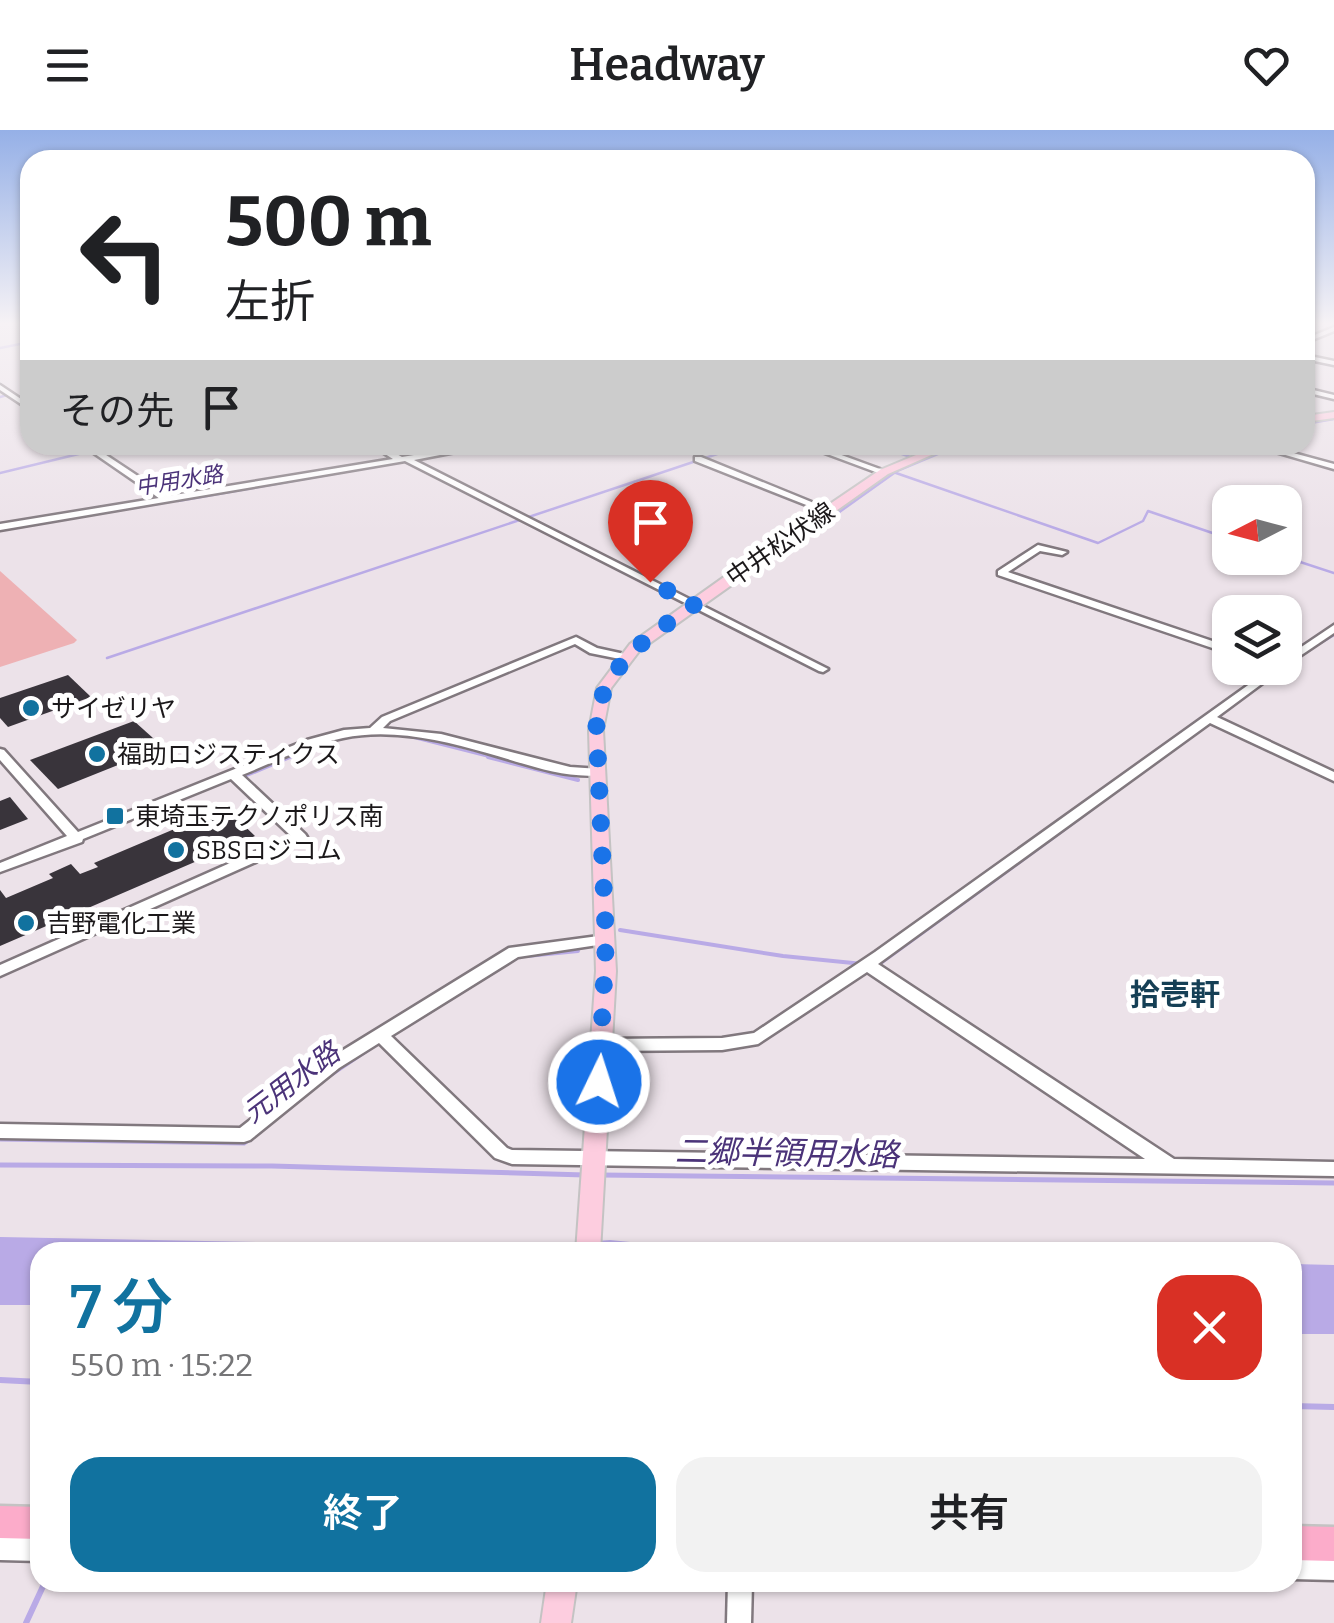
<!DOCTYPE html>
<html lang="ja">
<meta charset="utf-8">
<style>
:root{--surface:#fff;--page:#f2f2f2;--text:#202124;--muted:#757577;--accent:#11729f}
body{margin:0;font-family:Bitter,"Noto Sans JP",serif;background:var(--page);color:var(--text);height:100vh;display:flex;flex-direction:column;font-size:38px;white-space:nowrap}
*{box-sizing:border-box;margin:0}
p{font-size:32px;color:var(--muted)}
.icon{flex:none;width:55px;height:55px;fill:none;stroke:currentColor;stroke-width:2;stroke-linecap:round;stroke-linejoin:round}
.map{position:relative;flex:1;overflow:hidden}
.panel{position:absolute;left:30px;top:1112px;width:1272px;height:350px;display:flex;flex-direction:column;background:var(--surface);border-radius:30px;box-shadow:0 2px 8px #0004}
.panel>*{flex:none}
.top-card{position:absolute;left:20px;top:20px;width:1295px;height:305px;border-radius:30px;box-shadow:0 2px 8px #0004;background:#fff;color:var(--text);overflow:hidden}
.needle{width:65px;rotate:264deg}
.fabs{position:absolute;left:1212px;top:355px;display:grid;gap:20px}
.fabs a{display:grid;place-items:center;width:90px;height:90px;border-radius:20px;background:var(--surface);box-shadow:0 2px 8px #0004;font-size:50px}
.pin{position:absolute;display:grid;place-items:center;width:85px;height:85px;color:#fff;margin:-102px -42px;border-radius:50% 50% 50% 0;rotate:-45deg;box-shadow:0 0 10px #0007}
.pin .icon{rotate:45deg}
.me{position:absolute;width:110px;margin:-55px;rotate:4deg;stroke-linejoin:round;filter:drop-shadow(0 0 8px #0008)}
.turn{display:flex;align-items:center;gap:35px;height:210px;padding:0 40px;font-size:45px}
.turn .icon{width:130px;height:130px;stroke-width:2.5}
.turn b{display:block;font-size:70px;line-height:85px}
.then{display:flex;align-items:center;height:95px;padding:0 40px;background:#0003;gap:20px;font-size:38px}
.round{display:grid;place-items:center;flex:none;width:105px;height:105px;border-radius:30px;background:var(--page)}
.overview{display:flex;align-items:center;justify-content:space-between;height:170px;padding:0 40px}
h1{font-size:60px;font-weight:600;line-height:75px;color:var(--accent)}
.button{display:flex;gap:20px;margin-top:auto;padding:20px 40px}
.button a{flex:1;height:115px;border-radius:30px;background:var(--accent);color:#fff;font-size:40px;font-weight:600;line-height:115px;text-align:center}
.button a+a{background:var(--page);color:var(--text)}
header{display:flex;justify-content:space-between;align-items:center;height:130px;padding:0 40px;background:var(--surface);font-size:45px;font-weight:600}
.map>svg:first-child{display:block}
.green{fill:#eeb1b4}
.water{fill:#b9aae6}
.lines{fill:none;stroke-linecap:round;stroke-linejoin:round}
.stream-far3{stroke:#b9aae6;stroke-width:2.5}
.stream-far2{stroke:#b9aae6;stroke-width:4}
.stream-far1{stroke:#b9aae6;stroke-width:5}
.stream{stroke:#b9aae6;stroke-width:6}
.building{fill:#39343b}
.minor-casing{stroke:#81787e;stroke-width:5}
.major-casing{stroke:#c4c3c3;stroke-width:4}
.highway-casing{stroke:#c4c3c3;stroke-width:5}
.minor{fill:#fff;fill-rule:evenodd}
.major{fill:#fdcddf;fill-rule:evenodd}
.highway{fill:#fcacca;fill-rule:evenodd}
.route{stroke:#1a73e8;stroke-width:18;stroke-dasharray:0 32.4}
.poi-dot{fill:#11729f;stroke:#fff;stroke-width:4}
.labels{text-anchor:middle;stroke-width:10;stroke-linejoin:round;paint-order:stroke}
.far-water-label{font-size:22px;font-style:italic;fill:#4b3379;stroke:#fff}
.street-label{font-size:25px;fill:#1b181a;stroke:#fff}
.poi-label{font-size:25px;fill:#1b181a;stroke:#fff;text-anchor:start}
.water-label{font-size:28px;font-style:italic;fill:#4b3379;stroke:#fff}
.quarter-label{font-size:30px;font-weight:bold;fill:#153f55;stroke:#fff}
.near-water-label{font-size:32px;font-style:italic;fill:#4b3379;stroke:#fff}
</style>
<header><svg class="icon" aria-label="menu" viewBox="0 0 24 24"><path d="M4 6h16M4 12h16M4 18h16"/></svg>Headway<svg class="icon" aria-label="heart" viewBox="0 0 24 24"><path d="M12 20l-8-8c-3-5 5-10 8-4 3-6 11-1 8 4z"/></svg></header>
<div class="map">
<svg width="1334" height="1493" viewBox="0 0 1334 1493">
<rect width="100%" height="100%" fill="#ece2e9"/>
<!-- green -->
<polygon class="green" points="0,441 77,510 74,513 0,537"/>
<!-- water -->
<g class="water">
<polygon points="0,1107 518,1117 610,1110 680,1117 911,1122 40,1122 40,1175 0,1175"/>
<polygon points="1293,1134 1334,1135 1334,1204 1293,1204"/>
</g>
<g class="lines">
<!-- stream-far3 -->
<g class="stream-far3">
<polyline points="0,218 30,212"/>
<polyline points="0,267 7,265 30,281"/>
<polyline points="1305,294 1334,289"/>
<polyline points="82,315 91,321"/>
<polyline points="877,315 916,329"/>
<polyline points="412,330 505,315"/>
<polyline points="0,343 91,321 125,345"/>
<polyline points="896,343 1098,413 1143,391 1148,381 1230,409"/>
<polyline points="178,371 402,332"/>
<polyline points="93,379 163,367"/>
<polyline points="0,400 169,372"/>
<polyline points="800,410 897,341 959,315"/>
<polyline points="1285,427 1334,443"/>
<polyline points="1297,527 1334,505"/>
<polyline points="107,528 744,315"/>
<polyline points="403,605 498,629"/>
<polyline points="284,629 325,612"/>
</g>
<!-- stream-far2 -->
<g class="stream-far2">
<polyline points="488,627 578,650"/>
<polyline points="242,647 290,627"/>
<polyline points="620,800 783,826 863,834"/>
<polyline points="527,826 578,821"/>
<polyline points="878,835 1092,679"/>
</g>
<!-- stream-far1 -->
<g class="stream-far1">
<polyline points="327,947 373,916"/>
<polyline points="0,1009 244,1013 249,1009"/>
<polyline points="0,1035 272,1036 585,1045"/>
<polyline points="600,1045 1334,1053"/>
</g>
<!-- stream -->
<g class="stream">
<polyline points="0,1250 40,1252"/>
<polyline points="1292,1276 1334,1277"/>
<polyline points="26,1493 45,1452"/>
</g>
</g>
<!-- building -->
<g class="building">
<polygon points="68,545 91,567 8,597 0,588 0,568"/>
<polygon points="134,591 163,617 58,659 30,630"/>
<polygon points="10,667 28,689 0,700 0,671"/>
<polygon points="229,681 255,706 0,816 0,760 6,768 53,748 49,744 71,734 80,744 98,737 94,733 191,692 195,696"/>
</g>
<g class="lines">
<!-- minor casing -->
<g class="minor-casing">
<g id="minor">
<polygon points="1334,197 1334,201 1305,213 1305,209"/>
<polygon points="1305,225 1334,231 1334,235 1305,229"/>
<polygon points="0,255 30,275 30,280 0,260"/>
<polygon points="1305,258 1334,265 1334,269 1305,262"/>
<polygon points="82,315 91,315 168,366 393,329 371,315 381,315 402,327 474,315 492,315 414,330 828,539 823,542 819,541 405,331 0,400 0,394 159,368"/>
<polygon points="803,315 814,315 888,342 881,344"/>
<polygon points="1251,315 1264,315 1334,334 1334,339"/>
<polygon points="695,327 701,327 831,380 824,382 695,331"/>
<polygon points="1038,415 1067,422 1062,425 1040,421 1008,442 1230,517 1230,524 998,445 998,441"/>
<polygon points="1334,495 1334,503 1285,536 1285,528"/>
<path d="M576 507 597 518 629 525 630 527 625 530 590 523 575 514 390 591 383 598 441 604 570 637 600 639 602 642 600 645C563 649 523 633 487 623 441 610 391 598 343 608 308 615 274 632 242 645L305 704 307 707 305 710 0 846V835L291 706 231 649 83 709 82 712 0 742V733L67 706 0 630V619L4 620 78 702 307 610 344 600 370 598 382 587Z"/>
<polygon points="1272,538 1283,538 1217,587 1334,642 1334,651 1210,593 878,834 1174,1029 1334,1032 1334,1046 512,1034 495,1028 379,913 339,938 250,1010 244,1012 0,1008 0,994 240,998 327,930 509,818 606,805 611,807 613,810 611,813 518,827 391,906 507,1018 512,1020 1145,1029 867,842 758,914 722,920 602,921 596,919 594,915 596,911 602,909 722,908 754,903 875,822"/>
<polygon points="0,1406 40,1407 40,1431 0,1430"/>
<polygon points="1292,1425 1334,1426 1334,1450 1292,1449"/>
<polygon points="728,1452 752,1452 751,1493 727,1493"/>
</g>
</g>
<!-- major casing -->
<g class="major-casing">
<g id="major">
<polygon points="1334,282 1334,288 1305,292 1305,286"/>
<polygon points="940,315 954,315 888,344 640,520 611,558 603,600 616,841 600,1122 576,1122 596,841 589,600 597,558 630,514 762,420 880,340"/>
<polygon points="547,1452 577,1452 571,1493 541,1493"/>
</g>
</g>
<!-- highway casing -->
<g class="highway-casing">
<g id="highway">
<polygon points="0,1376 40,1377 40,1409 0,1408"/>
<polygon points="1292,1396 1334,1397 1334,1431 1292,1430"/>
</g>
</g>
<!-- minor -->
<use href="#minor" class="minor"/>
<!-- major -->
<use href="#major" class="major"/>
<!-- highway -->
<use href="#highway" class="highway"/>
</g>
<!-- sky -->
<linearGradient id="sky" x2="0" y2="1"><stop stop-color="#95b0e7"/><stop offset="0.48" stop-color="#f6f2f5"/><stop offset="1" stop-color="#f6f2f5" stop-opacity="0"/></linearGradient>
<rect width="1334" height="402" fill="url(#sky)"/>
<g class="lines">
<!-- route -->
<path class="route" d="M599 952 606 810 596 586C609 530 651 505 695 474L650 452"/>
</g>
<!-- markers -->
<g class="poi-dot">
<circle cx="31" cy="578" r="10"/>
<circle cx="97" cy="624" r="10"/>
<rect x="105" y="676" width="20" height="20" rx="5"/>
<circle cx="176" cy="720" r="10"/>
<circle cx="26" cy="793" r="10"/>
</g>
<g class="labels">
<!-- far-water labels -->
<g class="far-water-label">
<text transform="translate(179 350) rotate(-9)" y="8">中用水路</text>
</g>
<!-- street labels -->
<g class="street-label">
<text transform="translate(780 414) rotate(-35)" y="9">中井松伏線</text>
</g>
<!-- poi labels -->
<g class="poi-label">
<text x="51" y="587">サイゼリヤ</text>
<text x="117" y="633">福助ロジスティクス</text>
<text x="135" y="695">東埼玉テクノポリス南</text>
<text x="196" y="729">SBSロジコム</text>
<text x="46" y="802">吉野電化工業</text>
</g>
<!-- water labels -->
<g class="water-label">
<text transform="translate(291 952) rotate(-37)" y="10">元用水路</text>
</g>
<!-- quarter labels -->
<g class="quarter-label">
<text x="1175" y="875">拾壱軒</text>
</g>
<!-- near-water labels -->
<g class="near-water-label">
<text transform="translate(787 1023) rotate(1)" y="11">二郷半領用水路</text>
</g>
</g>
</svg>
<div class="fabs">
<a><svg class="needle" viewBox="-14 -14 28 28"><path d="M0-13l5 13h-10z" fill="#e53935"/><path d="M0 13l5-13h-10z" fill="#757577"/></svg></a>
<a><svg class="icon" aria-label="layers" viewBox="0 0 24 24"><path d="M12 4l9 5-9 5-9-5zM3 14l9 5 9-5"/></svg></a>
</div>
<div class="pin" style="left:650px;top:452px;background:#d93025"><svg class="icon" aria-label="arrive" viewBox="0 0 24 24"><path d="M6 21V4h12l-3 4 3 4H6"/></svg></div>
<svg class="me" style="left:599px;top:952px" viewBox="-20 -20 40 40"><circle r="17" fill="#1a73e8" stroke="#fff" stroke-width="3"/><path d="M0-11L8 9 0 5-8 9z" fill="#fff"/></svg>
<div class="top-card">
<div class="turn"><svg class="icon" aria-label="left" viewBox="0 0 24 24"><path d="M17 20v-9H6M10 6l-5 5 5 5"/></svg><div><b>500 m</b>左折</div></div>
<div class="then">その先<svg class="icon" aria-label="arrive" viewBox="0 0 24 24"><path d="M6 21V4h12l-3 4 3 4H6"/></svg></div>
</div>
<section class="panel">
<div class="overview"><div><h1>7 分</h1><p>550 m · 15:22</p></div><a class="round" style="background:#d93025;color:#fff"><svg class="icon" aria-label="close" viewBox="0 0 24 24"><path d="M6 6l12 12M18 6L6 18"/></svg></a></div>
<div class="button"><a>終了</a><a>共有</a></div>
</section>
</div>
